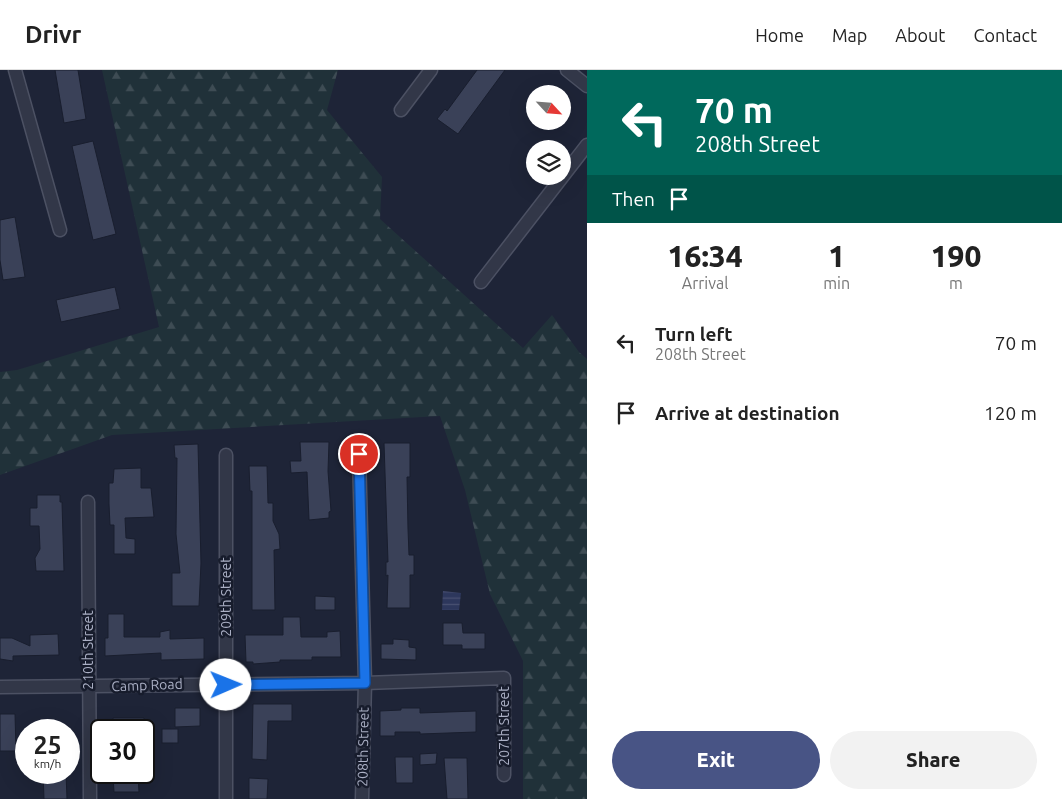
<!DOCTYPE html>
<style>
:root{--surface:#fff;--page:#f2f2f2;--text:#222;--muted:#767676;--line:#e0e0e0;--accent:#485485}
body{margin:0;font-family:Ubuntu,sans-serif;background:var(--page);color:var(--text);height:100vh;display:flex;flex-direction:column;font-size:19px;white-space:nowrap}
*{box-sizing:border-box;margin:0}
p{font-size:16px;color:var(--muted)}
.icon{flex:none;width:28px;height:28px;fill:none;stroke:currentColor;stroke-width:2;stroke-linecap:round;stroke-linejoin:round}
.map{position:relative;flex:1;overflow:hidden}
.panel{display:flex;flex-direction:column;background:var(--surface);width:475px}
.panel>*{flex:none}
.hud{background:#00695c;color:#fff;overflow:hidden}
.needle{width:32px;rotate:116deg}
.fabs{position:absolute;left:526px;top:15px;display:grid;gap:10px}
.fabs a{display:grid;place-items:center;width:45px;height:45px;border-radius:50%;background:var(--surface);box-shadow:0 5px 20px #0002;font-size:25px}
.speed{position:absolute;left:15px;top:649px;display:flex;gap:10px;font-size:25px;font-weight:700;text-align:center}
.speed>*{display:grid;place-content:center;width:65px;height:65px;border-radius:50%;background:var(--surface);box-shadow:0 5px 20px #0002;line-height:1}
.speed small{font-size:12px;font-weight:400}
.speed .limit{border:2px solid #111;border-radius:8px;background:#fff;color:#111}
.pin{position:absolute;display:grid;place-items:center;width:42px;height:42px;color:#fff;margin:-21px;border:2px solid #fff;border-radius:50%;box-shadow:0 1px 5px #0007}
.me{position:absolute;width:55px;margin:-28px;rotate:89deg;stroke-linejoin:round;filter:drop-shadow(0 0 4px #0008)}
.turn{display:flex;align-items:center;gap:18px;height:105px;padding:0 25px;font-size:22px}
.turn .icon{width:65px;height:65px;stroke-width:2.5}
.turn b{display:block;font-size:35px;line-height:42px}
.then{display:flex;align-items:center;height:48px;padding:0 25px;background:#0003;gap:10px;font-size:19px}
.eta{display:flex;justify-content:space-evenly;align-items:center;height:85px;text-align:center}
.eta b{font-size:30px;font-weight:800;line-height:35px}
.cta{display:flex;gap:10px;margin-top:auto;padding:10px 25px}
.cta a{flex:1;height:58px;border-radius:30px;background:var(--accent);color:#fff;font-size:20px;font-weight:800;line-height:58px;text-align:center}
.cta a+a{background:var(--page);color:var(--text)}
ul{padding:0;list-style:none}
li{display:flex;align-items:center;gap:15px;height:70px;padding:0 25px}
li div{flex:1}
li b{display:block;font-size:19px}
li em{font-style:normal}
header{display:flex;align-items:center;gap:30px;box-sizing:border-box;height:70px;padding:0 25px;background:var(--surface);border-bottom:1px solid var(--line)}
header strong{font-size:24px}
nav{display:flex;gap:28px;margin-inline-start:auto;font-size:18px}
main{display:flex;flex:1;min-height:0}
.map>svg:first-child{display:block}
.forest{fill:url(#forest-firs)}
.water{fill:url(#water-rules)}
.building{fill:#3a4158;stroke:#191e2e}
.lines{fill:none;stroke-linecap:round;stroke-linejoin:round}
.minor-casing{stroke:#4c5163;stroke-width:15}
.minor{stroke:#323748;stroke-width:12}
.route-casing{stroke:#114b97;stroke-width:12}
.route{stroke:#1a73e8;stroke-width:9}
.labels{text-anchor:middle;stroke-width:5;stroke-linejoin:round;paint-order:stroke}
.street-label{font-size:14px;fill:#abb0c5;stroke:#171c2c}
</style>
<header>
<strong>Drivr</strong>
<nav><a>Home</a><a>Map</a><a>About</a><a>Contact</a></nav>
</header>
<main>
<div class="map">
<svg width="587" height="729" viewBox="0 0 587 729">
<defs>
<pattern id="forest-firs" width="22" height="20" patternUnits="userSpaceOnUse" patternTransform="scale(1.25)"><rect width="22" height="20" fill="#203139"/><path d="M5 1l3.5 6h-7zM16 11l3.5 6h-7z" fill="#3e4c54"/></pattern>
<pattern id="water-rules" width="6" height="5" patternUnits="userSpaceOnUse" patternTransform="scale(1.25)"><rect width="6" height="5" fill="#2d375c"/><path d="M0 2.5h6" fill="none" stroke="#495172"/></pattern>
</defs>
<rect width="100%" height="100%" fill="#1e2437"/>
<!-- forest -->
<polygon class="forest" points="102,0 338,0 327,40 382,107 380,149 523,278 552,245 579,282 587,289 587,729 523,729 523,591 490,524 465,420 440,346 112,365 0,405 0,302 17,300 159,257"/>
<!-- water -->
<polygon class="water" points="443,521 461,523 459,540 442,540"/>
<!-- building -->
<g class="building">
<polygon points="55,0 78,0 86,49 64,53"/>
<polygon points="477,0 505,0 458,64 437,49 445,39 447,41"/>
<polygon points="93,71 116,164 93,170 72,76"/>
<polygon points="15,147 25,207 3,210 0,190 0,150"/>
<polygon points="115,217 120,239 61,252 56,230"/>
<polygon points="300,372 329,372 328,401 331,441 329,442 329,448 309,450 307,402 291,403 290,391 301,391"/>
<polygon points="384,373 410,373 410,407 407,407 408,459 409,485 414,485 414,505 410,505 410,538 387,538 388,505 386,506 386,492 388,492"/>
<polygon points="198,374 201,493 199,536 172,536 172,503 180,503 176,464 177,388 175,388 174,375"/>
<polygon points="249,396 267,396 268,433 273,433 273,451 279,464 280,479 274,480 275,540 252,540 252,421 250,421"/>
<polygon points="141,398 141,418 151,418 154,447 125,448 126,468 135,469 135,484 114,484 114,455 110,455 109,434 109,413 113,413 114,399"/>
<polygon points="37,425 60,425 60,432 62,432 64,501 36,501 35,488 40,479 39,456 30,456 30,438 37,438"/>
<polygon points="315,526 335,527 335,540 315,540"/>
<polygon points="108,544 124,544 124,567 160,567 160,562 170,560 170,569 204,568 204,589 161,590 161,583 105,586 105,568 108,568"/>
<polygon points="283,547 300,547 301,567 327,567 327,562 340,561 341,587 312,587 312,590 280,590 280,592 253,594 253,592 246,592 245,565 283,565"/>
<polygon points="443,553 462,553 463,563 485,563 485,579 462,579 462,575 443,575"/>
<polygon points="58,564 59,585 13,586 13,591 0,589 0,568 12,568 30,576 30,565"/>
<polygon points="393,569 409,570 409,577 416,578 416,590 381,589 381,574 393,574"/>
<polygon points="253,634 292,634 292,651 268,651 267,690 252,689"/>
<polygon points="175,638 200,638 200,656 175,657"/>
<polygon points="401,638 420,638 420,643 476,641 476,662 420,664 420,662 395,662 395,666 380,666 380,641 401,640"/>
<polygon points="0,644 15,644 16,681 0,681"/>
<polygon points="113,648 144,648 144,660 102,660 102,650 113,650"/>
<rect x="162" y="659" width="16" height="14"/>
<polygon points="437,683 436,694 420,695 420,684"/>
<polygon points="395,687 413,687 413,713 396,713"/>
<polygon points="444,688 467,688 468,729 447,729"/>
<polygon points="43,702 66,702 67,729 44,729"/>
<polygon points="138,705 139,722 114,722 113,706"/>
<polygon points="249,708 268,709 267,729 249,729"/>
</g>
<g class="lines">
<!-- minor casing -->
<g class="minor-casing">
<g id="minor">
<polyline points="15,0 60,160"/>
<polyline points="567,0 587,16"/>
<polyline points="401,40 431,0"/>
<polyline points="481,212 587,75"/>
<polyline points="359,384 365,613 362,729"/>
<polyline points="88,432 90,729"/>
<polyline points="0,617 365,613 504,608 504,705"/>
<polyline points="226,729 226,385"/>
</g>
</g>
<!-- minor -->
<use href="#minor" class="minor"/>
</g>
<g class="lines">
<!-- route casing -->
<g class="route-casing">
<polyline id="route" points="226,615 365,613 359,384"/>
</g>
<!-- route -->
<use href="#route" class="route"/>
</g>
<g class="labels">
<!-- street labels -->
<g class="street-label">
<text transform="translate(226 527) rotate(-90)" y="5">209th Street</text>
<text transform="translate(88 580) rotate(-90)" y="5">210th Street</text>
<text transform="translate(147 615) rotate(-2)" y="5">Camp Road</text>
<text transform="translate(504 656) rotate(-90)" y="5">207th Street</text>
<text transform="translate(363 677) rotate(-89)" y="5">208th Street</text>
</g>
</g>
</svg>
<div class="fabs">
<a><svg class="needle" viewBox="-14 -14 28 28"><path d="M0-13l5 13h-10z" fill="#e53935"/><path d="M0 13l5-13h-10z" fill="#767676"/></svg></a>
<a><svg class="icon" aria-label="layers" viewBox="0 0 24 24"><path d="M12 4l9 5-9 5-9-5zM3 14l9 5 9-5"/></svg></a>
</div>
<div class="speed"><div>25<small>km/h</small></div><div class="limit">30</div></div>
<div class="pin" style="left:359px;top:384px;background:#d93025"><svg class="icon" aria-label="arrive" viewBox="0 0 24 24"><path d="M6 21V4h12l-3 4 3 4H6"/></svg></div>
<svg class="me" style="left:226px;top:615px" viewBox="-20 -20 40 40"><circle r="19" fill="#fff"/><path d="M0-13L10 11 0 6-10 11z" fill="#1a73e8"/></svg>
</div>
<section class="panel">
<div class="hud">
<div class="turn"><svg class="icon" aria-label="left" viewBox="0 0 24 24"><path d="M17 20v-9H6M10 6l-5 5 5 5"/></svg><div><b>70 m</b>208th Street</div></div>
<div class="then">Then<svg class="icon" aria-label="arrive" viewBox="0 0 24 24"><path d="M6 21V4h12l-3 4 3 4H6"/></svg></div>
</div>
<div class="eta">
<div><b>16:34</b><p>Arrival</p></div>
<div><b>1</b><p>min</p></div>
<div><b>190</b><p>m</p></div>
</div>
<ul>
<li><svg class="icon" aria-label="left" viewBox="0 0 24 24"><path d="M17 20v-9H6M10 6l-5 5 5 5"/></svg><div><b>Turn left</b><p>208th Street</p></div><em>70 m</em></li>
<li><svg class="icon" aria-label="arrive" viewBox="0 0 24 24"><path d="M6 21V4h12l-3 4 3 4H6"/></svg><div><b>Arrive at destination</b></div><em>120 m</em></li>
</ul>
<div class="cta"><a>Exit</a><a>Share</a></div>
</section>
</main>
